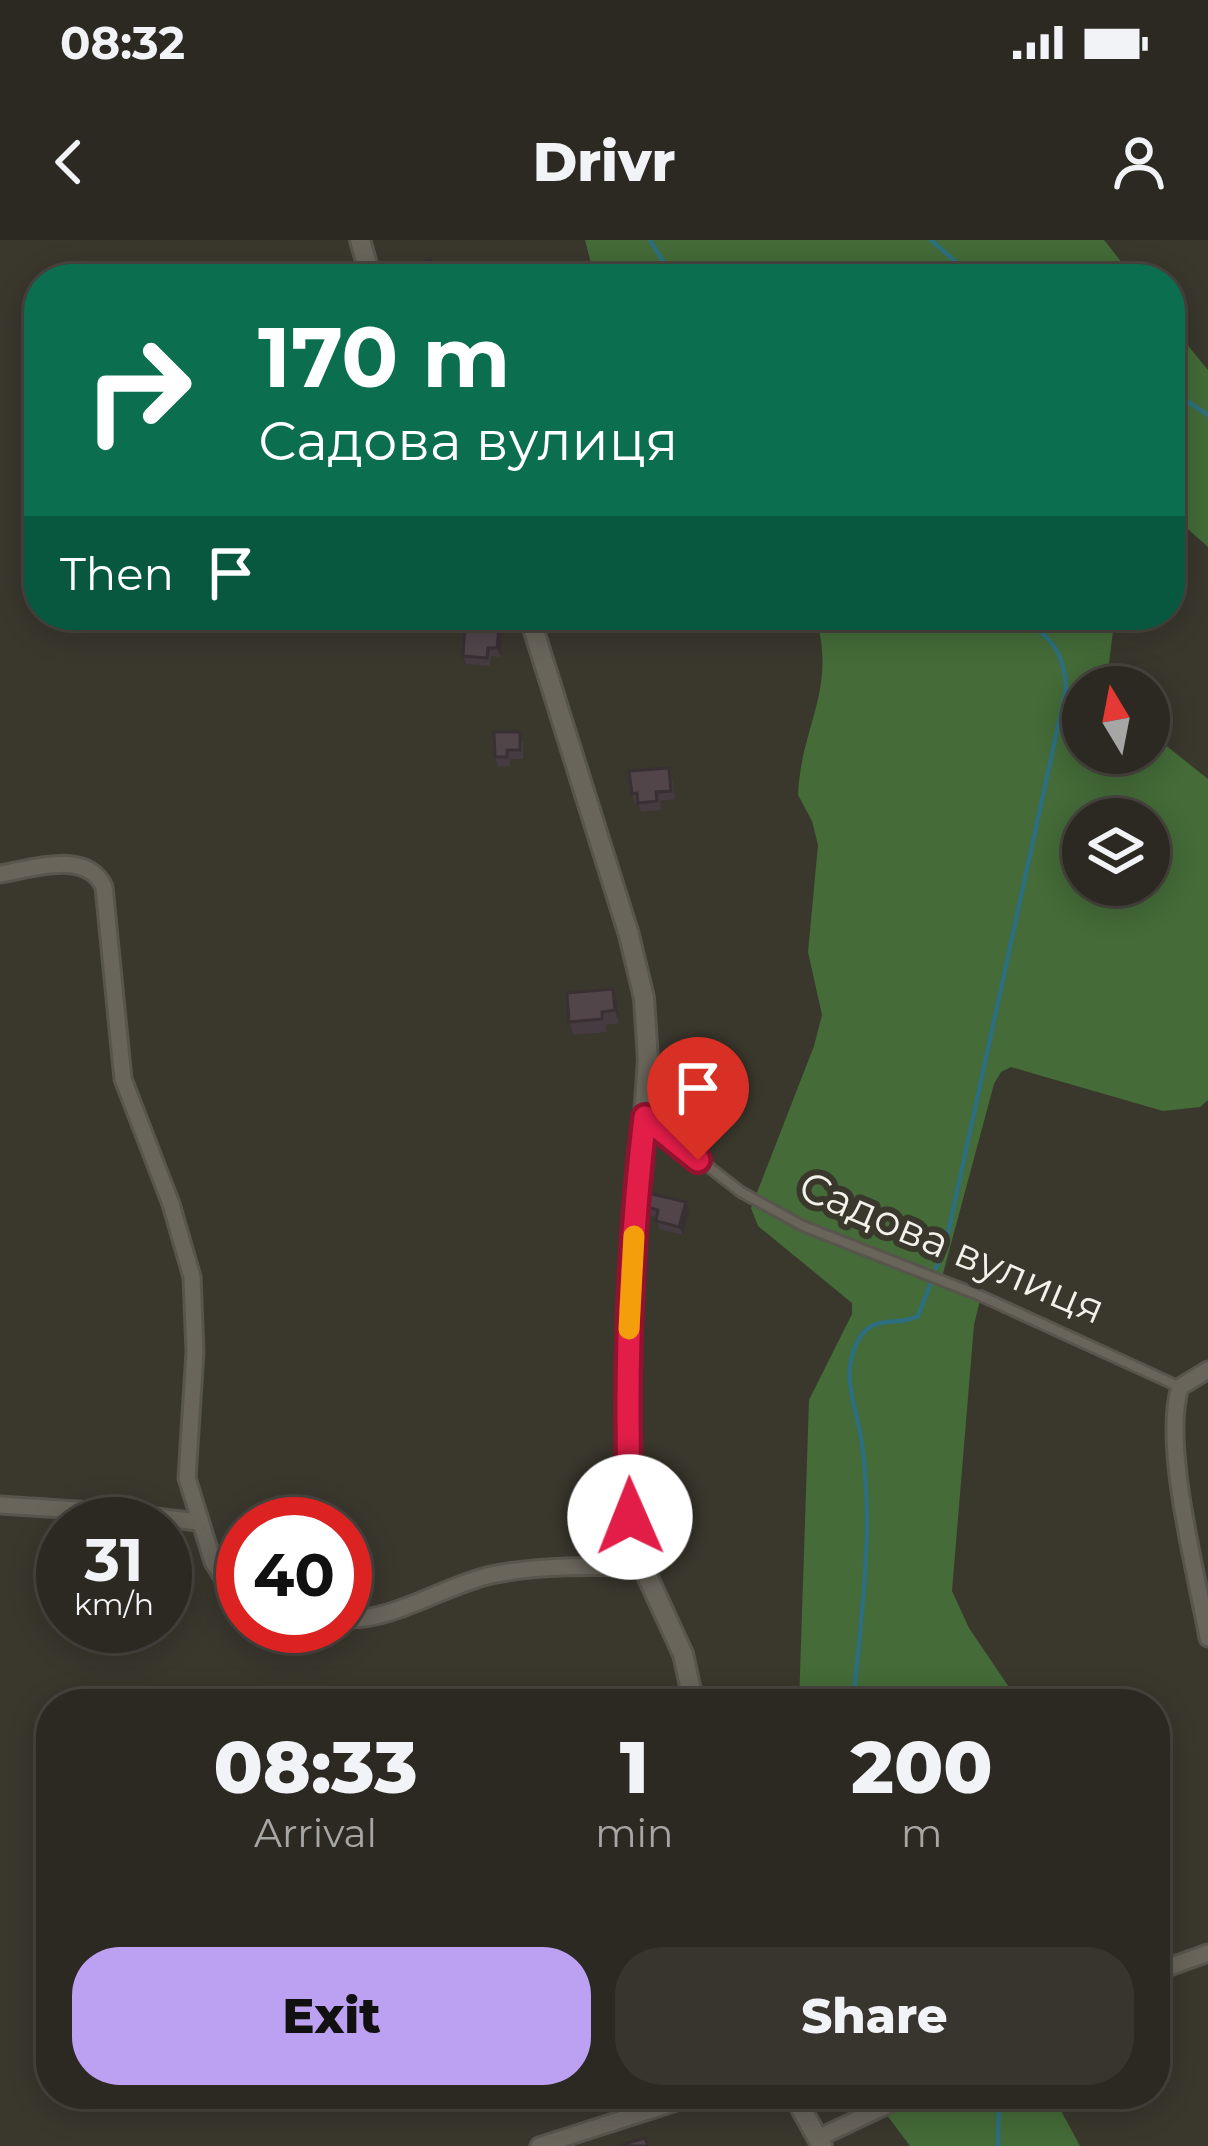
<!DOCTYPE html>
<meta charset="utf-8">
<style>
:root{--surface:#2c2922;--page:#38352f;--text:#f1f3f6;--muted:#a6a6a5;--line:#484540;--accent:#bca0f2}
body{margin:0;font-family:Montserrat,sans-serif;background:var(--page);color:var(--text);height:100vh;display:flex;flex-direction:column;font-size:45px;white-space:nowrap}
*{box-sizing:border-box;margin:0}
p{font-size:39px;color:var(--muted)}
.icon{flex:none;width:66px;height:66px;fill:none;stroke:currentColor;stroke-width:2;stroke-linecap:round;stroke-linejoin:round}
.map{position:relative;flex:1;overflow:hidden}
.details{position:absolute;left:36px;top:1449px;width:1134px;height:420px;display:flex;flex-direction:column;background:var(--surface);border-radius:48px;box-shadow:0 6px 30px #0003,0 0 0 3px var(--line)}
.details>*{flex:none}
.guide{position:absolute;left:24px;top:24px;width:1161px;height:366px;border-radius:48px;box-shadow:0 6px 30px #0003,0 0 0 3px var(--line);background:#0b6e4f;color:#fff;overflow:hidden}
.needle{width:78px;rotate:350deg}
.fabs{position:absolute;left:1062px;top:426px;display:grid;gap:24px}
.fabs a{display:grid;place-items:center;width:108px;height:108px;border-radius:50%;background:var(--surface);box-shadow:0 6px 30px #0003,0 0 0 3px var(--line);font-size:60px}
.speed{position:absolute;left:36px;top:1257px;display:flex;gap:24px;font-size:60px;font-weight:700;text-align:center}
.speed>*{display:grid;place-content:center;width:156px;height:156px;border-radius:50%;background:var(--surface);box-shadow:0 6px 30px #0003,0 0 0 3px var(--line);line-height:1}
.speed small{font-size:30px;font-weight:400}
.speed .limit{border:18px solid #d22;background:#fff;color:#111}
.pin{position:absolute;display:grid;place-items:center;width:102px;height:102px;color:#fff;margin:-123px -51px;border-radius:50% 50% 50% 0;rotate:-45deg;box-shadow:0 0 12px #0007}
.pin .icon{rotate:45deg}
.me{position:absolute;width:132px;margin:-66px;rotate:359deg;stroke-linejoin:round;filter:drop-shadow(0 0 9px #0008)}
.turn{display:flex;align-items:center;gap:42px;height:252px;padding:0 36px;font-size:54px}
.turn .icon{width:156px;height:156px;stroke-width:2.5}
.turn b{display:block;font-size:84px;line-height:102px}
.then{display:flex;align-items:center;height:114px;padding:0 36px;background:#0003;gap:24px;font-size:45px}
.eta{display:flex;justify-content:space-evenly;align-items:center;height:204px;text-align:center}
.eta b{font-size:72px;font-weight:800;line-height:84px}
.cta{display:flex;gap:24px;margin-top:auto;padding:24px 36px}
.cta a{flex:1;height:138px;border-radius:48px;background:var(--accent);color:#111;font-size:48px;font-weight:800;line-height:138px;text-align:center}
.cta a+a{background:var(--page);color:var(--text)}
.status{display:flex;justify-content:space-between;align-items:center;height:84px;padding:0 60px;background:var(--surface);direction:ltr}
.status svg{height:33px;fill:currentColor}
header{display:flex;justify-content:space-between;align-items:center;height:156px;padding:0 36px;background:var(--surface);font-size:54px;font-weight:800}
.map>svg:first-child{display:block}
.green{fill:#446b38;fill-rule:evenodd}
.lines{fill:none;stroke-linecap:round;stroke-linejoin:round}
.stream{stroke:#2d6f7e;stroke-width:4.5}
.service-casing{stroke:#58554d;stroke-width:14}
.minor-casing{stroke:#58554d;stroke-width:21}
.tertiary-casing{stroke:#58554d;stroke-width:24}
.service{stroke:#69655b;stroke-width:8}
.minor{stroke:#69655b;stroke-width:15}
.tertiary{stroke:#69655b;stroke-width:18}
.wall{fill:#463b40}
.shaded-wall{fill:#393034}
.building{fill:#51454a;stroke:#393034;stroke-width:3}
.route-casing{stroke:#92132f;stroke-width:30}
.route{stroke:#e11d48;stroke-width:21}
.slow{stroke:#f59e0b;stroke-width:21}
.labels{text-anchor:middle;stroke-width:12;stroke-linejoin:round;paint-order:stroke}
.street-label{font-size:42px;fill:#f3f1eb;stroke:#3a372d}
</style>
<div class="status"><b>08:32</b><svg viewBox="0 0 49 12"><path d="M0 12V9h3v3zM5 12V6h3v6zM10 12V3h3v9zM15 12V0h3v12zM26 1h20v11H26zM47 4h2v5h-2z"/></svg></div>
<header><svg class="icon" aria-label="back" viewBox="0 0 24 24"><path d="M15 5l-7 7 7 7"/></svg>Drivr<svg class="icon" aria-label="person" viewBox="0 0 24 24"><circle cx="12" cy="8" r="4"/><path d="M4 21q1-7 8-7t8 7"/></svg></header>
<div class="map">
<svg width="1208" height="1906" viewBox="0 0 1208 1906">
<rect width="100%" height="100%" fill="#3a372d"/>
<!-- green -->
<g class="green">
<polygon points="585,0 1104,0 1135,39 595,39"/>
<polygon points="1170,84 1208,130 1208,307 1170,273"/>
<path d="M815 375H1115L1106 447H1083V513H1149V492L1208 539V860L1200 867 1163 871 1011 827 1001 832 994 844 941 1041 981 1056 974 1085 952 1351 969 1388 1013 1453 1015 1464H799L809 1160 852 1074V1063L758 986 751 968 814 806 822 775 808 712 818 605 812 581 798 555C801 485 838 449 815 375ZM1083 579H1149V645H1083Z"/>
<polygon points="911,1854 1052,1854 1080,1906 910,1906 883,1870"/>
</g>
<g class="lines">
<!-- stream -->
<g class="stream">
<polyline points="650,0 674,39"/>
<polyline points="931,0 975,39"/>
<polyline points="1170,150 1208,175"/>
<path d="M936 1028 946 1002 1066 449C1065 410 1046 390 1013 375"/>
<path d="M853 1464C861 1378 874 1291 862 1204 857 1167 838 1132 860 1097 875 1074 898 1087 918 1076L930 1045"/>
<polyline points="998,1906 999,1854"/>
</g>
<!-- service casing -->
<g class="service-casing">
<polyline id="service" points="646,878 741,952 803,986 981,1056 1180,1147"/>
</g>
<!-- minor casing -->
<g class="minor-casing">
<g id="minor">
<path d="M0 634C32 629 87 609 104 647L123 839 171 964 192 1037 195 1112 187 1238 213 1322 222 1336 243 1351"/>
<path d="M1208 1130 1180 1147C1162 1206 1197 1334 1208 1398"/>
<polyline points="0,1265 123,1273 198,1282"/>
<path d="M345 1379C394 1381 443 1346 491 1335 540 1325 593 1326 643 1327"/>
<polyline points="1155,1732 1208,1713"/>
<polyline points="818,1898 911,1854"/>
<polyline points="539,1906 701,1854"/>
</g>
</g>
<!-- tertiary casing -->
<g class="tertiary-casing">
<g id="tertiary">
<polyline points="360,0 371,39"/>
<polyline points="529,375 629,695 644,758 648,820 629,1087 630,1278 643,1327 683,1414 694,1464"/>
<polyline points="793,1854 822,1906"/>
</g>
</g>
<!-- service -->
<use href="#service" class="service"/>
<!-- minor -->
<use href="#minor" class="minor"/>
<!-- tertiary -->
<use href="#tertiary" class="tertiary"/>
</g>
<!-- wall -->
<g class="wall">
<polygon points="422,375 455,375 455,379 425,383"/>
<polygon points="499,387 502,396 501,417 491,416 490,426 466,424 463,416"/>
<polygon points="523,501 523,519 510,519 510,526 498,526 495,517"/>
<polygon points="672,536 675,559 660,561 661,570 641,572 638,562 635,563 632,554"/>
<polygon points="617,762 619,783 606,785 607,792 574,795 569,782"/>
<polygon points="647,967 689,971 683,995 659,989 657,977 650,976"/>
</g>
<!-- shaded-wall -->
<g class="shaded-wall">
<polygon points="499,387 502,396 501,417 497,408"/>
<polygon points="613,749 617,762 619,783 615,770"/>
<polygon points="686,962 689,971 683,995 679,987"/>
</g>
<!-- building -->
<g class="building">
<polygon points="430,20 436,39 405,39 402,29"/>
<polygon points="465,385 499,387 497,408 488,408 487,418 463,416"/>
<polygon points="494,492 520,492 520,510 507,510 507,517 495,517"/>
<polygon points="669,528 671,551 656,552 657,561 638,563 637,553 632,554 629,531"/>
<polygon points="613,749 615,770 602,772 602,779 569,782 567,753"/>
<polygon points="648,953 686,962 679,987 656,981 658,970 647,967"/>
<polygon points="645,1898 648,1906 621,1906 621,1905"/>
</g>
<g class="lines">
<!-- route casing -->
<g class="route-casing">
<path id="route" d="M630 1277C625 1144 629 1010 645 877L698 920"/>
</g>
<!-- route -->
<use href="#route" class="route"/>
<!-- slow -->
<polyline class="slow" points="629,1089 634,996"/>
</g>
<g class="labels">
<!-- street labels -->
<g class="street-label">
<text transform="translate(952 1007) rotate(23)" y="15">Садова вулиця</text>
</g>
</g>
</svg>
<div class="fabs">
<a><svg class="needle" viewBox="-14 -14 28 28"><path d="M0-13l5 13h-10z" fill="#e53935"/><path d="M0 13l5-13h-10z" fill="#a6a6a5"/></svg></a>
<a><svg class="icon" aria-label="layers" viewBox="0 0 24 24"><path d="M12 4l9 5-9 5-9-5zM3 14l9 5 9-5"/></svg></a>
</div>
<div class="speed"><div>31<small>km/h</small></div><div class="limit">40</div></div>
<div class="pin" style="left:698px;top:920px;background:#d93025"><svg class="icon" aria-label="arrive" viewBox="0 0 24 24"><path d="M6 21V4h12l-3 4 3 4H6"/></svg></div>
<svg class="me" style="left:630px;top:1277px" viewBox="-20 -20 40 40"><circle r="19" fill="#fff"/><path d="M0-13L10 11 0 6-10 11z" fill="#e11d48"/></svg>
<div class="guide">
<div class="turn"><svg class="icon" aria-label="right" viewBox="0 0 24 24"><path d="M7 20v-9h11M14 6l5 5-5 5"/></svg><div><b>170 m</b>Садова вулиця</div></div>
<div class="then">Then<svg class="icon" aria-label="arrive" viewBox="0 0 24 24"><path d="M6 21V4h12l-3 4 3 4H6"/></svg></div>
</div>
<section class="details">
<div class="eta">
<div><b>08:33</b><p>Arrival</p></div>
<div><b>1</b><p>min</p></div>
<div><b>200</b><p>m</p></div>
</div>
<div class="cta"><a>Exit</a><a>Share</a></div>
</section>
</div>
